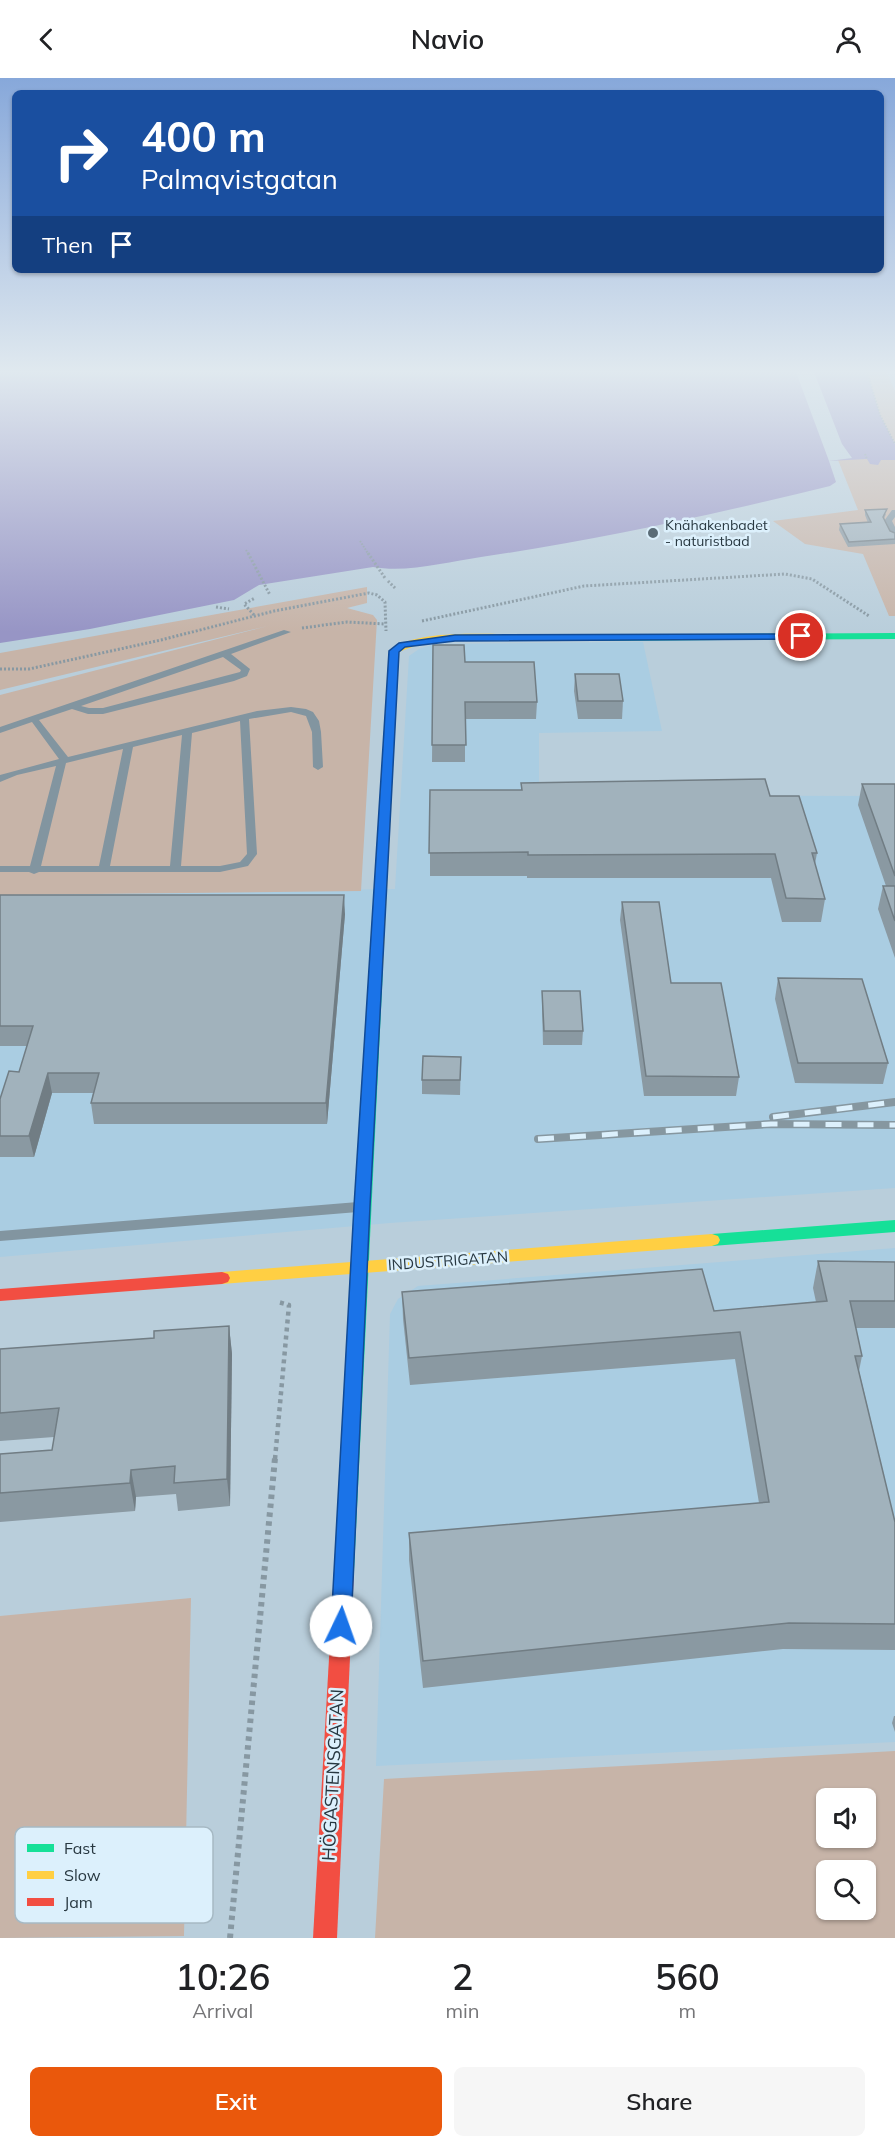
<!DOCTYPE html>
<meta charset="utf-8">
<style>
:root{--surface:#fff;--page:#f6f6f6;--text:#202124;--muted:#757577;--accent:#ea580c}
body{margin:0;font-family:Mulish,sans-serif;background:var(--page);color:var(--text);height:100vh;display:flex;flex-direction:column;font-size:22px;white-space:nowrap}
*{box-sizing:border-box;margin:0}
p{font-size:20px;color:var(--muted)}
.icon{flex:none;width:33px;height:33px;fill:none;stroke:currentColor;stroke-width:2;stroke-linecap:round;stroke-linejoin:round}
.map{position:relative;height:1860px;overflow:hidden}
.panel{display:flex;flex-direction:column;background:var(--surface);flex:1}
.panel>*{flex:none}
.banner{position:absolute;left:12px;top:12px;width:872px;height:183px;border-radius:9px;box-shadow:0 2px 4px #0004;background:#1a4fa0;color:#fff;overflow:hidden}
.tools{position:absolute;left:816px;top:1710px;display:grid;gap:12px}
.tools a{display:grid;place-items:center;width:60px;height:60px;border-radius:9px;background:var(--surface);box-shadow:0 2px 4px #0004;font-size:30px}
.pin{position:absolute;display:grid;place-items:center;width:51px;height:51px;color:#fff;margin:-26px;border:3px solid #fff;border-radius:50%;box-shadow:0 2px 6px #0007}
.me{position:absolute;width:66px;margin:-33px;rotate:3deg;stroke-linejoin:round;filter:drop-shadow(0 0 4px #0008)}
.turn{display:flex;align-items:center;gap:21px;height:126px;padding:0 30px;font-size:27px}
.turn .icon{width:78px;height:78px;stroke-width:2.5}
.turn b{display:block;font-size:42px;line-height:51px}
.then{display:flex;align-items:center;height:57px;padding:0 30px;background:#0003;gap:12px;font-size:22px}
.eta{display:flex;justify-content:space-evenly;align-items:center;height:102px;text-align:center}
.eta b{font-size:36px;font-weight:600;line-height:42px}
.button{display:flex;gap:12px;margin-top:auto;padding:12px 30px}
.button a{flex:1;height:69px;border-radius:9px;background:var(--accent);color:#fff;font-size:24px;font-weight:600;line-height:69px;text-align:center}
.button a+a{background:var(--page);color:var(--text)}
header{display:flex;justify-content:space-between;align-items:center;height:78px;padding:0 30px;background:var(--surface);font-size:27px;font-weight:600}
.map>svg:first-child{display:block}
.built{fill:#aacde2}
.green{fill:#c7b4a8;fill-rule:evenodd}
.water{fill:#9795c5}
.pier{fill:#b9cedb}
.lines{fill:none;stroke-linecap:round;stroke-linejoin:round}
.path-far3{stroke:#8798a2;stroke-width:2;stroke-dasharray:1.5 1.5;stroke-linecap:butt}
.path-far2{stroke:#8798a2;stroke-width:3;stroke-dasharray:2 2;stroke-linecap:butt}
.path-far1{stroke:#8798a2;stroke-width:4.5;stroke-dasharray:4 4;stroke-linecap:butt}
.path{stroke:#8798a2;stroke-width:6;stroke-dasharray:4.5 4.5;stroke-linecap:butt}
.lane{fill:#8295a0;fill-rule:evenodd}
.fast{fill:#16e098;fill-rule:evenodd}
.slow{fill:#ffcf43;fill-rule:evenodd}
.jam{fill:#f24e42;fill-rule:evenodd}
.rail-casing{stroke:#8697a0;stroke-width:8}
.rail{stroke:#dcf0fc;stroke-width:5;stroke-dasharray:16;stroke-linecap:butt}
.wall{fill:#8a99a2}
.shaded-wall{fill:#717d84}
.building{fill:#a1b2bc;stroke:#717d84;stroke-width:1.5}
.route{fill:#1a73e8;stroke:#114b97;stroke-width:1.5}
.poi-dot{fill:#5b6c77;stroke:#dcf0fc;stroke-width:2}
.labels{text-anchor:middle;stroke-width:5;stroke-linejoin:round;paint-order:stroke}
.far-poi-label{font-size:14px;fill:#283841;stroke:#dcf0fc;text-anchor:start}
.street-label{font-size:15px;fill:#283841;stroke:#dcf0fc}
.near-street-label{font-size:18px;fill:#283841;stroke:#dcf0fc}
.key{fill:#dcf0fc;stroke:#a6b9c4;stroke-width:1.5}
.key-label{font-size:16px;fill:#283841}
</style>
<header><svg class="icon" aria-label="back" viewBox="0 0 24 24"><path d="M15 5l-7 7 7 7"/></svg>Navio<svg class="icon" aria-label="person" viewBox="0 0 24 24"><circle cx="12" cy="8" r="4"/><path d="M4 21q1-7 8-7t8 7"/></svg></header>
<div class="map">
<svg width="895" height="1860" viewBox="0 0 895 1860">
<rect width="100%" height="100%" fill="#b9cedb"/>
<!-- built -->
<g class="built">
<polygon points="643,564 662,653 539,655 539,717 895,718 895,1110 390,1145 0,1179 0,817 395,811 409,578 419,571 434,566"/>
<polygon points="895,1170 895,1664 376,1688 390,1236 398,1221 418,1208"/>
</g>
<!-- green -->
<g class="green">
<polygon points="867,294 887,294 895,313 895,366 880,337"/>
<polygon points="852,380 895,382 895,538 889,538 863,476 805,466 773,443 858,432 838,382"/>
<polygon points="367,509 367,525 347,530 373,537 377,542 361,813 0,817 0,617 268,548 0,612 0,575"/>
<polygon points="191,1520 184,1858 0,1860 0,1538"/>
<path d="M895 1673V1860H375L384 1701ZM826 1720H866V1760H826ZM826 1792H866V1832H826Z"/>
</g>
<!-- water -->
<path class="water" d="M0 294H867L880 337 895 366V382H881L878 387 870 386 867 381 829 383 836 404 830 408C715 436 598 462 481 479 447 484 407 495 373 489L259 507 234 522 90 551 0 565Z"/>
<!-- pier -->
<polygon class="pier" points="796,294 814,294 842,366 852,380 829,383"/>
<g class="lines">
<!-- path-far3 -->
<g class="path-far3">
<polyline points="867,294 880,337 895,366"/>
<polyline points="865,376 867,381"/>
<polyline points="360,463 369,477"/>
<polyline points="246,472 249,477"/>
</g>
<!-- path-far2 -->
<g class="path-far2">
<polyline points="248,475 270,517"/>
<polyline points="368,475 385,500"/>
<polyline points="388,503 395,510"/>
<polyline points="216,529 229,531"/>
<polyline points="254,537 244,526 255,520"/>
<polyline points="422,543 584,508 785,496 812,501 869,538"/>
<polyline points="302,550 347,544 385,546"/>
<polyline points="0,591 29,591 161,562 274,533 369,515 377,517 385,524 386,553"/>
</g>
<!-- path-far1 -->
<polyline class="path-far1" points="275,1381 289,1227 278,1224"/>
<!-- path -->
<polyline class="path" points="230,1860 275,1380"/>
<!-- lane -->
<g class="lane">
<polygon points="892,432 895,432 895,439 892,443 895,449 895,459 891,457 884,443"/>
<path d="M284 552 291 554 231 576 250 591 247 598 234 603 103 636H88L72 631 39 642 68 679 257 633 291 629 306 631 313 634 319 643 321 654 323 689 318 692 313 689 312 654 306 638 291 634 249 641 257 776 248 788 220 794H39L34 796 29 794H0V788H30L56 688 17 697 0 704V697L59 681 32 644 0 655V649ZM223 579 241 592 240 594 103 630H89L81 628ZM240 643 247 776 240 784 220 788H181L192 655ZM182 657 170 788H110L133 669ZM123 671 99 788H41L66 685Z"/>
<polygon points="358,1124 363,1126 365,1129 363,1132 358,1134 0,1163 0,1153"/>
</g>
<!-- fast -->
<g class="fast">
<polygon points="895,555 895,561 565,563 560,560 565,557"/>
<polygon points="376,886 383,890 354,1493 351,1499 344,1502 337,1499 334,1493 369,890"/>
<polygon points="895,1142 895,1154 712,1168 706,1166 704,1162 706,1158 712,1156"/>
</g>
<!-- slow -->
<g class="slow">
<path d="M502 556 565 557 570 560 565 563C515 562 445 553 399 574L383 890 381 893H371L369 890 389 573C413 553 472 556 502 556Z"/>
<polygon points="712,1156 718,1158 720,1162 718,1166 712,1168 222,1206 216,1204 214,1200 216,1196 222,1194"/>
</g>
<!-- jam -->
<g class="jam">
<polygon points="222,1194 228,1196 230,1200 228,1204 222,1206 0,1223 0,1211"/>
<polygon points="344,1484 351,1487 354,1493 337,1860 313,1860 334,1493 337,1487"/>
</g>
<!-- rail casing -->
<g class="rail-casing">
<g id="rail">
<polyline points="773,1039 895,1024"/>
<polyline points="538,1061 771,1046 895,1047"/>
</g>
</g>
<!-- rail -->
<use href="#rail" class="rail"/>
</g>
<!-- wall -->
<g class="wall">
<polygon points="865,432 886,436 884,441 890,453 895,455 895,466 848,469 839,452 840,446 868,445 865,437"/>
<polygon points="433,567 537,624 536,641 465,641 465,684 432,684"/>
<polygon points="575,596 623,623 622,641 578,641 574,613"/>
<polygon points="521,705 770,718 817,775 815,786 825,821 821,844 782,844 771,800 527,800 527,798 430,798 430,712 521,712"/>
<polygon points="862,706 895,706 895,880 878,831 883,808 886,808 858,727"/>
<polygon points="0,817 345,836 327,1046 94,1046 91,1025 93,1015 52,1015 34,1079 0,1079 0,1021 19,994 27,968 0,968"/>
<polygon points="622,824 671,905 739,999 736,1018 644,1018 620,842"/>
<polygon points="778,900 888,985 883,1006 795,1005 775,921"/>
<polygon points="542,913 583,953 582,967 543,967 542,927"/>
<polygon points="461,979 460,1017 422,1016 422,1002"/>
<polygon points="818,1183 895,1184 895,1250 856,1250 862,1278 859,1293 895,1444 895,1572 783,1571 423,1610 409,1482 409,1455 759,1425 735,1281 410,1307 403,1241 402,1214 714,1233 816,1224 813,1210"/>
<polygon points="229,1248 232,1276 230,1428 178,1433 176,1416 136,1419 135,1433 0,1444 0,1376 52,1372 54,1359 0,1363 0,1271 154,1260"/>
<polygon points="894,1638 895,1638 895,1654 892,1645"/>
</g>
<!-- shaded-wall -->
<g class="shaded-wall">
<polygon points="344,817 345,836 327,1046 326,1025"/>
<polygon points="48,995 52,1015 34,1079 29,1058"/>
<polygon points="229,1248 232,1276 230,1428 227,1401"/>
<polygon points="131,1392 136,1419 135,1433 130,1405"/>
</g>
<!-- building -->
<g class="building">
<polygon points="887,431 883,439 890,453 895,455 895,461 849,464 840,446 871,444 865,432"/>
<polygon points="433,567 464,567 465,584 534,584 537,624 465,624 466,667 432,667"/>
<polygon points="575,596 619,596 623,623 578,623"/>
<polygon points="765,701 770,718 799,718 817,775 812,775 825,821 786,820 775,776 528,777 528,774 429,775 430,712 522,712 521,705"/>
<polygon points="862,706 895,706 895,798"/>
<polygon points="883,808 895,808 895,843"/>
<polygon points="0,817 344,817 326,1025 91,1025 99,995 48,995 29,1058 0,1058 0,1021 9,993 19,994 33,948 0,948"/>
<polygon points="622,824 659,824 671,905 721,905 739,999 646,998"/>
<polygon points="778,900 862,901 888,985 798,985"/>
<polygon points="542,913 580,913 583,953 544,953"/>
<polygon points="423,978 461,979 460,1002 422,1002"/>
<polygon points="818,1183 895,1184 895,1223 850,1223 862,1278 855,1278 895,1444 895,1546 789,1545 423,1583 409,1455 769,1424 740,1254 409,1280 402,1214 702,1191 714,1233 827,1223"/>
<polygon points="229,1248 227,1401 174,1405 175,1388 131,1392 130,1405 0,1415 0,1376 52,1372 59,1330 0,1335 0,1271 154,1260 154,1253"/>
</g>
<!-- sky -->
<linearGradient id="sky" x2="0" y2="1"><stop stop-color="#87a8da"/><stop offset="0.53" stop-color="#e0e9ef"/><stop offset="1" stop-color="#e0e9ef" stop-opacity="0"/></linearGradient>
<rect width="895" height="554" fill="url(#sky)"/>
<!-- route -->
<polygon class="route" points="801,556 804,556 804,561 455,563 405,569 399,574 370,1128 351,1548 348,1555 341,1558 334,1555 331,1548 354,1128 389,573 399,565 455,557"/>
<!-- markers -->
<circle class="poi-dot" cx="653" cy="455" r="6"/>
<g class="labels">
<!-- far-poi labels -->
<g class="far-poi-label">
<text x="665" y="452">Knähakenbadet<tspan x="665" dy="16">- naturistbad</tspan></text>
</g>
<!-- street labels -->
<g class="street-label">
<text transform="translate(448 1183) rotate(-4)" y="5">INDUSTRIGATAN</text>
</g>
<!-- near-street labels -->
<g class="near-street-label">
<text transform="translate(333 1697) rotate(-87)" y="6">HÖGASTENSGATAN</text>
</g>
</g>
<!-- legend -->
<rect x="15" y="1749" width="198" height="96" rx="9" class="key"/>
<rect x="27" y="1766" width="27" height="8" fill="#16e098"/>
<rect x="27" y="1793" width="27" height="8" fill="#ffcf43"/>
<rect x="27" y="1820" width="27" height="8" fill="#f24e42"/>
<g class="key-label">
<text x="64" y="1776">Fast</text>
<text x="64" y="1803">Slow</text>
<text x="64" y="1830">Jam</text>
</g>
</svg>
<div class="tools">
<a><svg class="icon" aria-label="sound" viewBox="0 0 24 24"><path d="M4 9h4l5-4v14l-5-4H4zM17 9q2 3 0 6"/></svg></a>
<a><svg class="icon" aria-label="search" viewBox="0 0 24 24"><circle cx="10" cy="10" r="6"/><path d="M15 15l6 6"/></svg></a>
</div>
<div class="pin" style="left:801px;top:558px;background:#d93025"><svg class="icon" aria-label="arrive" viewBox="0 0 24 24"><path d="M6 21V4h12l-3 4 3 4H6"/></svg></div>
<svg class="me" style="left:341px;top:1548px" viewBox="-20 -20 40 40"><circle r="19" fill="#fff"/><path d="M0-13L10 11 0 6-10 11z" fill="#1a73e8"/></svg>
<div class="banner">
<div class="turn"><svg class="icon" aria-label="right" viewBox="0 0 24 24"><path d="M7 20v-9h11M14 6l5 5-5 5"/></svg><div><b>400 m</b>Palmqvistgatan</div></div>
<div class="then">Then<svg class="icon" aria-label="arrive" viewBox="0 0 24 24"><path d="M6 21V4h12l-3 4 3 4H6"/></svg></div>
</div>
</div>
<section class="panel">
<div class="eta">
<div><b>10:26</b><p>Arrival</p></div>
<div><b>2</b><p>min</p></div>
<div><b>560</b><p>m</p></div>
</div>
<div class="button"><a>Exit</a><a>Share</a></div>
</section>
